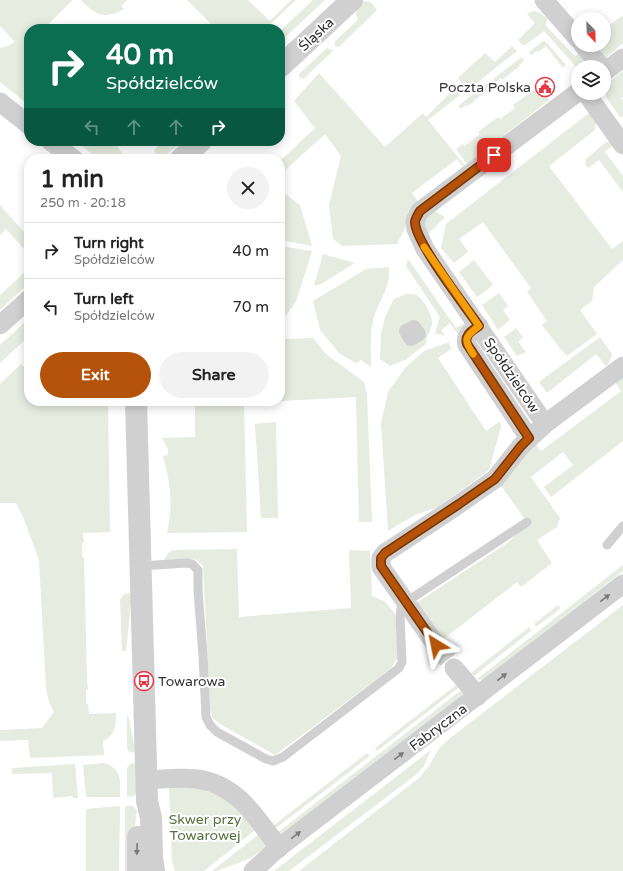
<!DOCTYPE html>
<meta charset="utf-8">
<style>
:root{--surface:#fff;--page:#f2f2f2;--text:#222;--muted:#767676;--line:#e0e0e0;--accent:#b45309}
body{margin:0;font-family:"Varela Round",sans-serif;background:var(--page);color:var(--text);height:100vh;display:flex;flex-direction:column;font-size:15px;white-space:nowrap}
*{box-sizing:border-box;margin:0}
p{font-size:13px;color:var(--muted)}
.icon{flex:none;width:22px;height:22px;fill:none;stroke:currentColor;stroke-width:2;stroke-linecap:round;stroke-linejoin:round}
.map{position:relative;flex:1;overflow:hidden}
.drawer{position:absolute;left:24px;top:154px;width:261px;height:252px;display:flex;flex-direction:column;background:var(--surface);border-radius:16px;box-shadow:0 2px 10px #0003}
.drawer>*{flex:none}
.top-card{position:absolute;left:24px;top:24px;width:261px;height:122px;border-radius:16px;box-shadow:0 2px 10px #0003;background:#0b6e4f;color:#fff;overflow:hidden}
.needle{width:26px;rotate:157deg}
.fabs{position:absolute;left:571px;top:12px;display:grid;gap:8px}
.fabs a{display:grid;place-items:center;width:40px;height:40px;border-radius:50%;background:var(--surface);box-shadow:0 2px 10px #0003;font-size:20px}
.pin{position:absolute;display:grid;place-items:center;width:34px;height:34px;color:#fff;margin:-17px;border-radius:8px;box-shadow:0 2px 6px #0006}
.me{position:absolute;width:44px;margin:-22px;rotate:325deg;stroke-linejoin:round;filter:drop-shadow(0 0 3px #0008)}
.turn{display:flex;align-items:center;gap:14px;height:84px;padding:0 16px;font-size:18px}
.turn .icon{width:52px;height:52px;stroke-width:2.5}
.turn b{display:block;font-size:28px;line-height:34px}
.lanes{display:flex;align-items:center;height:38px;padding:0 16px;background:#0003;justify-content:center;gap:20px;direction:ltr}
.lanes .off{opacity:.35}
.round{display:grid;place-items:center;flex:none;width:42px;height:42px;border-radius:21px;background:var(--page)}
.headline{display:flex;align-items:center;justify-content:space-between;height:68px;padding:0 16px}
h1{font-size:24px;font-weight:700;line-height:30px}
.action{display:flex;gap:8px;margin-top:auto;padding:8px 16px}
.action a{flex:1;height:46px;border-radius:24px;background:var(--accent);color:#fff;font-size:16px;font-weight:700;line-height:46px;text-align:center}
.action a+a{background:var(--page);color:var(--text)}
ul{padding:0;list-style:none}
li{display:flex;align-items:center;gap:12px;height:56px;padding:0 16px;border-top:1px solid var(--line)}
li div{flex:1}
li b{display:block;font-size:15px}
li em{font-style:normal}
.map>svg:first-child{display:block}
.green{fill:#e6ecdf}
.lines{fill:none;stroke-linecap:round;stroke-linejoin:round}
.minor-tunnel{stroke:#d6d6d6;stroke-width:19;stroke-dasharray:19 10;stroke-linecap:butt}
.service{stroke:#d0d0d0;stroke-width:9}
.pedestrian{stroke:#d0d0d0;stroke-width:14}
.minor{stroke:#d0d0d0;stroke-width:19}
.tertiary{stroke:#d0d0d0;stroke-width:22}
.oneway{fill:#7a7a7a}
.route-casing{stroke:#753606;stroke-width:10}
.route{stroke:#b45309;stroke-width:7}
.slow{stroke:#f59e0b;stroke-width:7}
.labels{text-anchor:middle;stroke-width:4;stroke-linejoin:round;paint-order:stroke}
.street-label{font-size:14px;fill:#333;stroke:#fff}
.poi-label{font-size:14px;fill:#333;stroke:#fff;text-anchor:end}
.park-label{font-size:14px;fill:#56703f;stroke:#fff}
</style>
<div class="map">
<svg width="623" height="871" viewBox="0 0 623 871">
<rect width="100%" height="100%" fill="#fff"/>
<!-- green -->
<g class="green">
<polygon points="0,0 73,0 43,29 29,29 29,43 25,47 29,45 29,105 0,82 0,48 8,46 15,42 0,26"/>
<path d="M81 0H127L121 6 124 9C105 20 95 15 81 0Z"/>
<polygon points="187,0 248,0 270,21 291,0 296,0 265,29 216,29"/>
<polygon points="313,0 325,0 280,42 280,31"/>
<path d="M362 1 371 2 377 10 339 47 335 46V41L358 20C354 12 357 7 362 1Z"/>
<polygon points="533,11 538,12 547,18 546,26 575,56 580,53 590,67 578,67 578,69 544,31 524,46 518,40 535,23 527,14"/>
<polygon points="623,15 623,43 607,57 596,45 604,45 604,29"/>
<polygon points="543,41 546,42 566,65 563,68 545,45 545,47 538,52 537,51 531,55 529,52"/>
<polygon points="512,46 517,51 468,90 458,78 485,53 495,62"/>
<polygon points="327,48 332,50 332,52 303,79 299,77 299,74"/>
<polygon points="522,57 524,61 519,65 520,66 511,73 510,72 510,74 502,80 501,78 496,82 493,79"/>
<polygon points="623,71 623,97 621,98 623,101 623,116 620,117 606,97 604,86"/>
<polygon points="319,73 385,147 423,113 426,117 455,88 461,94 428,120 466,167 466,170 457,159 412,193 420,204 414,210 397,244 342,246 333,239 329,205 341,156 325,134 280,175 280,161 315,128 294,101"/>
<polygon points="486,84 488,88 482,93 483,94 475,100 474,99 475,101 467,106 466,105 461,109 458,106"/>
<polygon points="541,88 549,100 467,164 456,149 463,144 465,146 480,134 478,132 498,117 500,119 515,108 513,105 534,90 535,92"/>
<polygon points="589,113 596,122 595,130 549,166 612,249 623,241 623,260 594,287 592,301 580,310 597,334 567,356 563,352 542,325 547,321 527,292 531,288 483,222 459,239 468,252 454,263 441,248 446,224"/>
<polygon points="76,141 114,141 125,158 124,159 98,159"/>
<polygon points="163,141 183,141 161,159 155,153 154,150"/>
<polygon points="606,142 612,142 614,144 605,152 623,176 623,192 599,160 588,168 585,164 586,159"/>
<polygon points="280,190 300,205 312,246 280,240"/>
<polygon points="0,205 29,238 29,248 26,251 6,229 0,235"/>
<polygon points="435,211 445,217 427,235 425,233 424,219"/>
<polygon points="280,246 312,251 296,302 280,323"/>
<polygon points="323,254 355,263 321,284 314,286"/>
<polygon points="408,259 456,328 466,322 468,327 459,334 456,332 450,323 441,330 445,336 435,333 440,317 406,266"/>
<polygon points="474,260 493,285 477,297 459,272"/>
<path d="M389 267C390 289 382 295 375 314 369 330 371 350 371 367L361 360 356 363 340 354 320 330 313 301 366 269Z"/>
<polygon points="29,268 29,283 0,310 0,295"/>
<polygon points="499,293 508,306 503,310 510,320 498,330 482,305"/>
<path d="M406 294C410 294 414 293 418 296 424 301 433 316 432 323 432 331 425 336 426 344L405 360 390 366 380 359 381 334 385 317 394 299Z"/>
<polygon points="24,323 29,323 29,336 0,363 0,345"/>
<polygon points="516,328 523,337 518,342 526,352 517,356 504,337"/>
<polygon points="600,337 612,354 609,363 606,366 596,354 547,393 539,382"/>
<path d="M313 338 326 354 364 382 367 394 372 522H359L356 397 244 403 247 532 167 533C173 504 171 485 163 456L168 455V449L162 438 195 437V401H280V340L285 339Z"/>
<polygon points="449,342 451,349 438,358 486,431 500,421 501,427 489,470 438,507 415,515 388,531 381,424 388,392 405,368 424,351"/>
<path d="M21 364 29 372V401H106L108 404 110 532 83 533 84 543H82V557H84L87 680 88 690H86V704H88L89 714 116 713C116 725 116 735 103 741L104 755 30 758 28 740 0 741V730L42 728 54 712 49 702 46 689 39 560 23 517 16 503H0V384Z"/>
<polygon points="623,377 623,390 622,391 623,393 623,441 551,497 544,487 573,465 563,452 531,477 560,518 557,527 537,540 552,563 521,587 517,582 441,641 417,604 418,602 509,542 527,522 499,483 533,441 541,451 621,391 614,381"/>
<polygon points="276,422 278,518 261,518 255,424"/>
<polygon points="237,549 239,617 351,608 349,550 370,551 372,596 384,601 395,613 398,657 392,667 377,679 275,755 220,724 213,718 210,709 206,622 203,566 197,560 192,559 164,560 169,552 174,550"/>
<polygon points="623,565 623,571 484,679 482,680 477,679"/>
<polygon points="132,593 126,651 122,651 120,600 124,594"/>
<polygon points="558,605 561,608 536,627 534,624"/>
<polygon points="623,605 623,871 299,871 419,778 429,766 438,750 445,742"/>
<polygon points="529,627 531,631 474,676 471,673"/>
<polygon points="460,682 462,685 377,751 375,748"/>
<polygon points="464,688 465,693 281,834 277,833"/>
<polygon points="128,715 136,753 129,752 127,748 127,716"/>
<polygon points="431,750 424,766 417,774 289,871 274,871"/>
<polygon points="367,753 370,756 276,828 274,825"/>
<path d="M104 763C123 769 120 781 120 797H86L83 765Z"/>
<polygon points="132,763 137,764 137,793 134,796 127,797 127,769 128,766"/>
<polygon points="75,764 78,798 73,798 72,796 53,798 52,773 12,774 12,768"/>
<polygon points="176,787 201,788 221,796 237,807 255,830 204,871 175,871 172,861 169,788"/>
<polygon points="120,806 119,871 86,871 86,809"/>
<polygon points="125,806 132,806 137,810 134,834 132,871 125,871"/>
<polygon points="263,831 267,846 251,858 217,871 212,871"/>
</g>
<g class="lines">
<!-- minor-tunnel -->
<polyline class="minor-tunnel" points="436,645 454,668"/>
<!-- service -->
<g class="service">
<polyline points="607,545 623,526"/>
<polyline points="141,566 186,563 192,564 198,570 198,591 203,655 206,717 210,725 217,732 266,759 273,761 283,757 399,668 402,662 400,617 402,600"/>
<polyline points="406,602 527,522"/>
</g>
<!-- pedestrian -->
<polygon class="pedestrian" points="414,327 419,334 411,339 406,331"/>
<!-- minor -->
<g class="minor">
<polyline points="544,0 578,39"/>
<polyline points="583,45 602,67"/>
<polyline points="604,72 623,58"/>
<polyline points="586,93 623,145"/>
<polyline points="0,102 29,125"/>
<polyline points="50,141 74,159"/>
<polyline points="0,325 29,299"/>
<path d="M479 326C472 331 464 335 467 345L529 438"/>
<polyline points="545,424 425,249 416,229 415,221 420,211 578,92"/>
<polyline points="436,645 381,567 381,558 385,553 452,509 495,479 521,446 545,424 623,366"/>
<polyline points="454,668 478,696"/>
<path d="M147 780C163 779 181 777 197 779 237 784 257 818 279 848"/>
<polyline points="253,871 277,849 623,584"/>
</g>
<!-- tertiary -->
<g class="tertiary">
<polyline points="280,67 352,0"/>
<polyline points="181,159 201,141"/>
<polyline points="136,401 147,801 151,818 152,858 154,871"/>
<polyline points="138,871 138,837"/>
</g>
</g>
<!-- one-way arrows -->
<defs><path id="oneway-solid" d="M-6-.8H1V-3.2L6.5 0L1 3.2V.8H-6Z"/></defs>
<g class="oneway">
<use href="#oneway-solid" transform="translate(605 598) rotate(-38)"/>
<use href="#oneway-solid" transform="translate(502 677) rotate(-38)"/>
<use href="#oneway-solid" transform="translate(399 756) rotate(-37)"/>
<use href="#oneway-solid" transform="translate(296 835) rotate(-37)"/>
<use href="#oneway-solid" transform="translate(137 849) rotate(92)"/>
</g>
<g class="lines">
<!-- route casing -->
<g class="route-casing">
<path id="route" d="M436 645 381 566V558L385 553 459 504 495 479 521 446 529 438 467 344C464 335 472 331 479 326 466 307 415 242 415 222 415 219 418 215 420 211L494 155"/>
</g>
<!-- route -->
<use href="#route" class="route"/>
<!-- slow -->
<path class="slow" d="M424 247 479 326C465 337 463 339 473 354"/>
</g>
<!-- icons -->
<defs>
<g id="civic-ring" transform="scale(1)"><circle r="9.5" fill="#fff" stroke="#e63946" stroke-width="1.5"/><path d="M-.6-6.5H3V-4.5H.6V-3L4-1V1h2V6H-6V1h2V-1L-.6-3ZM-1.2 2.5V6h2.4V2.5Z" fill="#e63946"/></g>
<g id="bus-ring" transform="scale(1)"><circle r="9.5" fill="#fff" stroke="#e63946" stroke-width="1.5"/><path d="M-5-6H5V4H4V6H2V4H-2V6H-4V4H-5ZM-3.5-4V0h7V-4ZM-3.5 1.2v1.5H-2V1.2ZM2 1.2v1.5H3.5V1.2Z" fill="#e63946"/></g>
</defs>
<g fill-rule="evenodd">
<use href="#civic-ring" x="545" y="87"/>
<use href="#bus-ring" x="144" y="681"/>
</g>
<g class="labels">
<!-- street labels -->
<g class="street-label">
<text transform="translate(316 34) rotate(-43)" y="5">Śląska</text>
<text transform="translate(512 375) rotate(56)" y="5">Spółdzielców</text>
<text transform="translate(438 727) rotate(-37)" y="5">Fabryczna</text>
</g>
<!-- poi labels -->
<g class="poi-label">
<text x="531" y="92">Poczta Polska</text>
<text x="158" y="686" text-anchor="start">Towarowa</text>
</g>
<!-- park labels -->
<g class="park-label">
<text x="205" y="824">Skwer przy<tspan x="205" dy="16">Towarowej</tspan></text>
</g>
</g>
</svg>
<div class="fabs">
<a><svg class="needle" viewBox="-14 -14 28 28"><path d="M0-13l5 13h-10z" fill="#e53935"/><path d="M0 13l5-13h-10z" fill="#767676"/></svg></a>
<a><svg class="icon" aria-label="layers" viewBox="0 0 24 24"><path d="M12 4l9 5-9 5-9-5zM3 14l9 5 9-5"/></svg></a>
</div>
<div class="pin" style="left:494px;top:155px;background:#d93025"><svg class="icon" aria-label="arrive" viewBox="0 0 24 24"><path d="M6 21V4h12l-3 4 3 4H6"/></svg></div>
<svg class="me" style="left:436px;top:645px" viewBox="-20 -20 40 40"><path d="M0-17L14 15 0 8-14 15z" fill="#b45309" stroke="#fff" stroke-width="4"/></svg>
<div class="top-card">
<div class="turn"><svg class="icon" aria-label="right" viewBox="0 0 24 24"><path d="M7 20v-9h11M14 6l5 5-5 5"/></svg><div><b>40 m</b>Spółdzielców</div></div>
<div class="lanes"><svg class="icon off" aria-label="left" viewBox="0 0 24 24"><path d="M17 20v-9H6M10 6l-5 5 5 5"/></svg><svg class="icon off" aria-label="ahead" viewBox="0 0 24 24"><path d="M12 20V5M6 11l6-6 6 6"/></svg><svg class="icon off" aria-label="ahead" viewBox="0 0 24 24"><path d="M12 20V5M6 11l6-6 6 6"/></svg><svg class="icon" aria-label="right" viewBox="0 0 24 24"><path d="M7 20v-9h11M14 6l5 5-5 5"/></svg></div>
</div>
<section class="drawer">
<div class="headline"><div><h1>1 min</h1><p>250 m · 20:18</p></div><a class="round"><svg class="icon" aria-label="close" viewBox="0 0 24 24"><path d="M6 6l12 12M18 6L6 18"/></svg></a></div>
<ul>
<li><svg class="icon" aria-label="right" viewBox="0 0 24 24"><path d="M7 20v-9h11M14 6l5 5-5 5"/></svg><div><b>Turn right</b><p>Spółdzielców</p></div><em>40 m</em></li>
<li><svg class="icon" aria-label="left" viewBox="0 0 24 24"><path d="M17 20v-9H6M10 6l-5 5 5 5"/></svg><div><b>Turn left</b><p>Spółdzielców</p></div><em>70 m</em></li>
</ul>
<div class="action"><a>Exit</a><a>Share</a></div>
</section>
</div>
